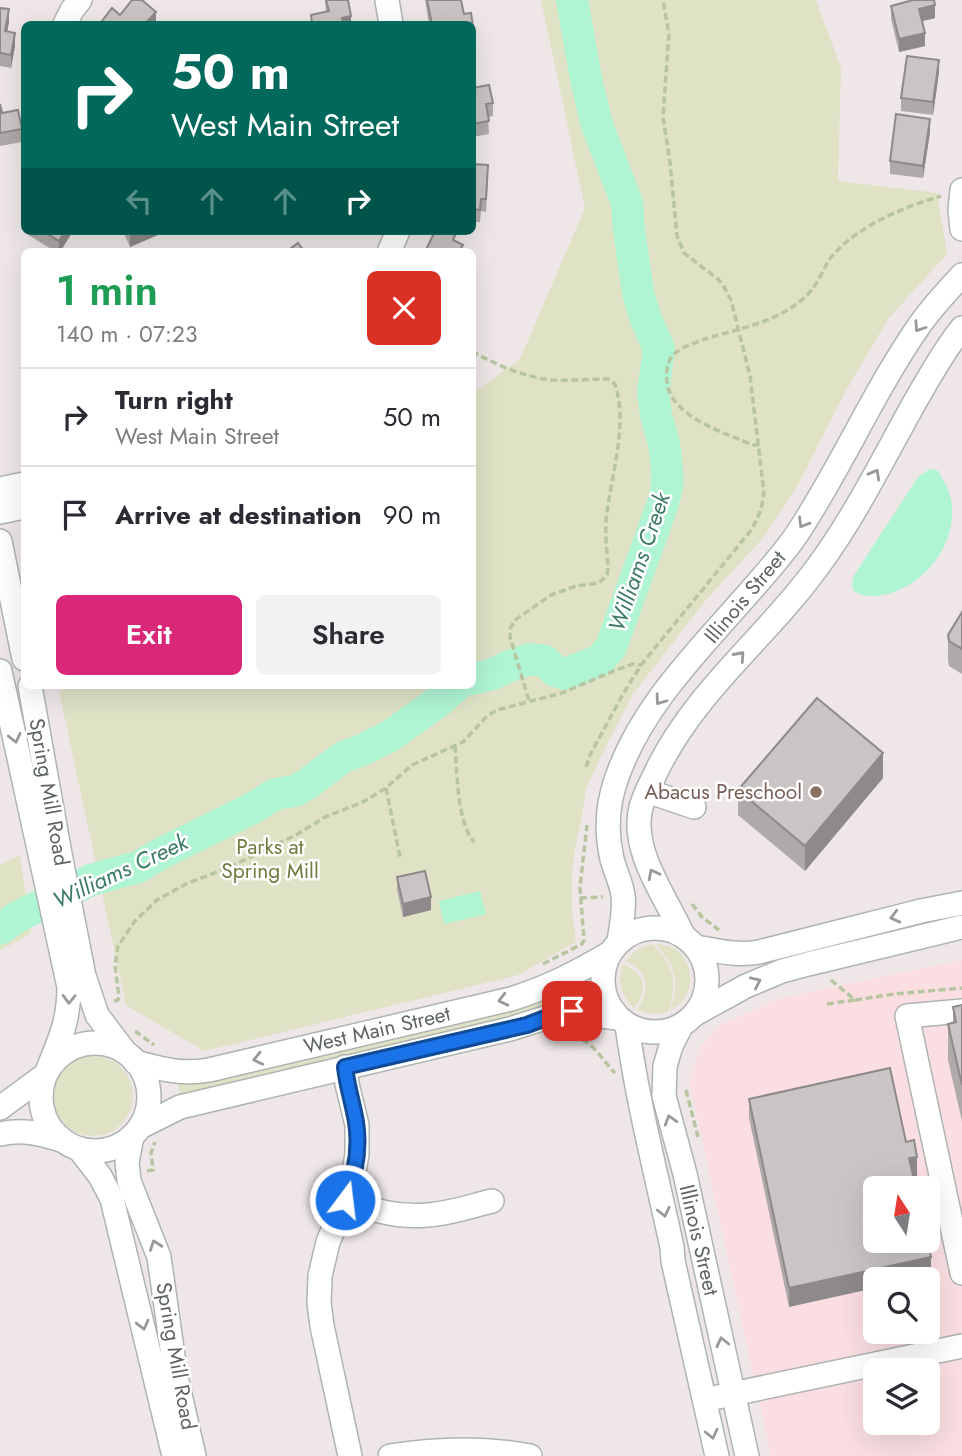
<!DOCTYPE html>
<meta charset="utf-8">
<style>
:root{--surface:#fff;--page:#f2f2f3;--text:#2b2b33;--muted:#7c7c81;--line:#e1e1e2;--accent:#db2777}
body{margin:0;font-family:Jost,sans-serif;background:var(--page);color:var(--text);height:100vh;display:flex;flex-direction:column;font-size:26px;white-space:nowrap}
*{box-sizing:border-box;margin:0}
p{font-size:23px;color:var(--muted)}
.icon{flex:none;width:38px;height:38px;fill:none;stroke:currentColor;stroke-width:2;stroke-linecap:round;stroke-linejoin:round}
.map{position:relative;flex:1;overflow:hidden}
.drawer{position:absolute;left:21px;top:248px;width:455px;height:441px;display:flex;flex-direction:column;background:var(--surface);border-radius:10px;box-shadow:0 7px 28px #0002}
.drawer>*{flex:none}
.banner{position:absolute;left:21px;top:21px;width:455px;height:214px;border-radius:10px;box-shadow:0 7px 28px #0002;background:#00695c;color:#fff;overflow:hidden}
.needle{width:46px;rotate:348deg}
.tools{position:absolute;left:863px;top:1176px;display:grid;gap:14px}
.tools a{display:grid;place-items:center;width:77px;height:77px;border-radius:10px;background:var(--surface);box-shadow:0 7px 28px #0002;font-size:35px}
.pin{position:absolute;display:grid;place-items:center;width:60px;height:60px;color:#fff;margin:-30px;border-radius:14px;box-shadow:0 4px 10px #0006}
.me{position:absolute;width:77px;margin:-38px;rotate:15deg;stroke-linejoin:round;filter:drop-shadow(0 0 5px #0008)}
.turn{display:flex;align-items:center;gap:24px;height:147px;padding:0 35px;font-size:32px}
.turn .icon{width:91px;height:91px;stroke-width:2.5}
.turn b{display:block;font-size:49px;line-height:60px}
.lanes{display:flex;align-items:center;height:66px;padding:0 35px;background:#0003;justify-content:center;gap:35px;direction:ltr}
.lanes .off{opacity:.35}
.round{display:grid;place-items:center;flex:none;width:74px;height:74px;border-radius:10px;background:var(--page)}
.summary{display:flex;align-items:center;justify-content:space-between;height:119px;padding:0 35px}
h1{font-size:42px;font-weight:600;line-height:52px;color:#1e9e55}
.cta{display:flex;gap:14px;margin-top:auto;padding:14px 35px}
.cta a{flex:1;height:80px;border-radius:10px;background:var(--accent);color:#fff;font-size:28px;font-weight:600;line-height:80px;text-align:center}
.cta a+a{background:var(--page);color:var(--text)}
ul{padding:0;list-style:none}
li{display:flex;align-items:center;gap:21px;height:98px;padding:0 35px;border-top:2px solid var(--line)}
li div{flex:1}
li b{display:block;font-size:26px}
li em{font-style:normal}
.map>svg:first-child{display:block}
.commercial{fill:#fadee2;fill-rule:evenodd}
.green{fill:#dfe2c5}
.water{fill:#aff5d4}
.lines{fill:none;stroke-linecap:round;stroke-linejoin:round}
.river{stroke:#aff5d4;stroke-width:32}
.minor-casing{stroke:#aeb4b2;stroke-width:26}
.path{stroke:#b8c5a1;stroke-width:3.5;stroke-dasharray:7 3.5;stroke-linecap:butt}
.minor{stroke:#fff;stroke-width:23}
.wall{fill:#afa9a9}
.shaded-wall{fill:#8e898a}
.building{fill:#cbc4c5;stroke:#8e898a;stroke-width:2}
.oneway{stroke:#969a99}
.route-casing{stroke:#114b97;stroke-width:18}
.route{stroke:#1a73e8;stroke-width:12}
.education-dot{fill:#8d6e63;stroke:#fff;stroke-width:2.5}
.labels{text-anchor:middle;stroke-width:5;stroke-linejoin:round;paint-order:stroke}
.street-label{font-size:21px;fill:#5d6462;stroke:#fff}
.education-label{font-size:21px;fill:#785e54;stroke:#fff;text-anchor:end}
.park-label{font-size:21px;fill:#727a3e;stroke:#fff}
.water-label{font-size:23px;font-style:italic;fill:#3d7c64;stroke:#fff}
</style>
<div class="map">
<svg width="962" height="1456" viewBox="0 0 962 1456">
<rect width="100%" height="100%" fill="#eee6e7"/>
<!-- commercial -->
<path class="commercial" d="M962 960V1456H771L689 1081 700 1048 720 1025 781 998ZM875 1188H928V1241H875ZM875 1279H928V1332H875ZM875 1370H928V1423H875Z"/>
<!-- green -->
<g class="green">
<polygon points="541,0 816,0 841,68 838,181 937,193 947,254 888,319 843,396 798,485 763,538 706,600 633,694 606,746 586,789 581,821 575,847 572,874 572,912 576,942 518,975 204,1051 126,1005 59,691 68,686 472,686 473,393 520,359 585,208"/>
<polygon points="20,855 31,933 0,951 0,865"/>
<path d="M652 944C675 966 678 983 668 1012 657 1015 647 1015 637 1010 650 989 650 973 625 961L638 949Z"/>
<path d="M655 944C693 943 704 993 670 1011 680 982 676 966 655 944Z"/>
<path d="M623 964C645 974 649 989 634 1008 620 996 617 980 623 964Z"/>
<polygon points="590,981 594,1001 575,998 573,988"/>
<polygon points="567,991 569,998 554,1002 506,1020 180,1098 178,1084 204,1083 516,1008"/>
<circle cx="93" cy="1096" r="40"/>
</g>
<!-- water -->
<g class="water">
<path d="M930 469 938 471C946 484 953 497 952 512 952 549 925 582 891 593 878 597 865 598 854 591L852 586 853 577 918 477Z"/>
<polygon points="480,891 486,914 444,924 439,901"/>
</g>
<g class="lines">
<!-- river -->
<g class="river">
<polyline points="472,679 493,674 510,666 530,659 545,661 555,671 565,674 600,660 611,647 663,503 667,487 667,467 664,444 656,415 653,393 659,349 645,317 638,293 629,230 627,203 597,125 587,84 572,0"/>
<polyline points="0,929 17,917 91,880 138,867 162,853 253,808 275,794 295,791 307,784 343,757 360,751 390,736 439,701 456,686"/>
</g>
<!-- minor casing -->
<g class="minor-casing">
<g id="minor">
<polyline points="387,0 391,24"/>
<polyline points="65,24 72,10 80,0"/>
<polyline points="962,190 960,210 962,229"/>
<polyline points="389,252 398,231"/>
<polyline points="0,489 24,484"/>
<polyline points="0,512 24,507"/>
<polyline points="0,541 24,659"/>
<path d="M0 671 69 987C69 1021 60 1039 48 1069"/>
<polyline points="30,686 60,854 84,976 97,1015 125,1052"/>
<polyline points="647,791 694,807"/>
<circle cx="655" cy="980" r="52"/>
<path d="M683 935C666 897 630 851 641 807 645 793 652 781 658 768 698 688 768 636 819 565 857 513 885 455 916 400 930 376 944 350 962 328"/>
<path d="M619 942C621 926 625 910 623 895 621 882 615 871 612 859 606 833 607 806 616 780 641 705 703 646 754 587 769 570 784 553 797 534 842 466 874 390 921 323 933 306 948 290 962 275"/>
<path d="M696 947C718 951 738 956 759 952L921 911 962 903"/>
<polyline points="962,1011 907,1016 962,1273"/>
<polyline points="695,1014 746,986 782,971 808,964 962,927"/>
<path d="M627 1025C637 1100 656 1173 672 1247L673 1261 717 1456"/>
<polyline points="681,1026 671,1046 665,1066 664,1096 685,1174 747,1456"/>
<circle cx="95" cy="1097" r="54"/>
<path d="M135 1062C162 1069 181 1075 209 1070L511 999C549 987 576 973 610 953"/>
<polyline points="345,1067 347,1084 357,1125 357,1154 352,1184 328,1242 320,1276 319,1303 322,1326 350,1456"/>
<polyline points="0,1108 45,1075"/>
<polyline points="140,1127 180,1107 510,1029 564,1012 618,1018"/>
<path d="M0 1134C22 1129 40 1133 61 1140"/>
<polyline points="132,1136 127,1162 129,1181 159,1257 176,1377 194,1456"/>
<polyline points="79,1149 100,1176 112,1199 174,1456"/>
<path d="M345 1200C372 1210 398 1218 427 1215 449 1214 471 1206 492 1201"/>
<polyline points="718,1397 962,1346"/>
<path d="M390 1456C436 1449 483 1447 530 1456"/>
</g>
</g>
<!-- path -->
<g class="path">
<path d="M472 351C496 365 524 377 552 380 570 381 590 379 608 379L615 384C628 425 612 471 607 513 604 530 607 549 608 567L607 575 599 583 576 586 551 595 515 620 510 629V637L529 701"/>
<path d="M759 445H753C725 433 671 417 667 382 666 374 667 363 672 356 680 347 695 343 705 339 734 330 771 323 795 305 804 299 812 291 817 282 823 273 826 262 834 254 860 225 904 207 941 196"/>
<path d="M455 746C457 772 457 822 474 842"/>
<polyline points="586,767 590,755 623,694 641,665 752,529 761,510 764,493 750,376 731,300 723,285 719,280 684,253 677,236 670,162 663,117 669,34 663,0"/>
<polyline points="386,788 400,857"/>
<polyline points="580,898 603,897"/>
<polyline points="692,904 702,917 719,930"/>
<polyline points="543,964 582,944 584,940 580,887 587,825"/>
<polyline points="831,980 855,1000 894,994 962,988"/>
<polyline points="114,1001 118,1000 119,997 115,965 118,946 135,921 157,900 186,884 225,869 296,835 325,817 363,802 386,788 412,765 463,742 487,716 497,710 562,693 616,670 633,664 641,665"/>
<polyline points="827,1004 855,1000"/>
<polyline points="135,1031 154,1045"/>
<path d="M562 1035C590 1034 599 1057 615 1073"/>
<polyline points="686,1090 698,1137"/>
<polyline points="147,1171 153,1170 151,1153 155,1142"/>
</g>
<!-- minor -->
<use href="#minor" class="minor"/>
</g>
<!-- wall -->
<g class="wall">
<polygon points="325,0 348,0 351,24 311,24 311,15 326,12"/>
<polygon points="425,0 461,0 464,14 471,13 473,26 473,39 472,24 429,24"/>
<polygon points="911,0 934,0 935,18 922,21 925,46 899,52 891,19 891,6"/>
<polygon points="0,8 9,22 7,31 15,46 11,68 0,66"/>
<polygon points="939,72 933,115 901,111 901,98"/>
<polygon points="472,88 493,103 493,116 488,117 489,134 472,137"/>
<polygon points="0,104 2,113 22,129 22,142 0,146"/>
<polygon points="930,132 923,178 890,174 890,161"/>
<polygon points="472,164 488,178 486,212 481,211 480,222 472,222"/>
<polygon points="27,231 73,231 60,252 56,252 27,234"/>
<polygon points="123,231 167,231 130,247"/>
<polygon points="962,612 962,674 949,666 948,660 948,635"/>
<polygon points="883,778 805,871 738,815 738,790"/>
<polygon points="397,877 431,910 403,917 397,890"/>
<polygon points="962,1005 962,1121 948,1060 948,1024 953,1023 953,1007"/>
<polygon points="749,1099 906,1142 917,1176 913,1177 931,1276 917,1279 875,1279 789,1307 749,1118"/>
</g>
<!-- shaded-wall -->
<g class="shaded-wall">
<polygon points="935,5 935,18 919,22 919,9"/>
<polygon points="9,9 9,22 5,44 5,31"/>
<polygon points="156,12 156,24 145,24"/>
<polygon points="351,16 351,24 342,24 342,18"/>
<polygon points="15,33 15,46 11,68 11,55"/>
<polygon points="925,33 925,46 899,52 899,39"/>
<polygon points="939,60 939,72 933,115 933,102"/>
<polygon points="930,119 930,132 923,178 923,166"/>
<polygon points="65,231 73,231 60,252 59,252 59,241"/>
<polygon points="137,231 167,231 130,247 130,234"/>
<polygon points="883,753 883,778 805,871 805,846"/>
<polygon points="431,897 431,910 403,917 403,904"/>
<polygon points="917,1157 917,1176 909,1178 909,1158"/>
<polygon points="931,1257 931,1276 917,1279 875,1279 875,1288 789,1307 789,1288"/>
</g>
<!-- building -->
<g class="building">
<polygon points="132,0 142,0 156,12 145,24 107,24 102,21 112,8 120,15"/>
<polygon points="326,0 348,0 351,16 342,18 343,24 312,24 311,15 329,11"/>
<polygon points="427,0 461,0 464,14 471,13 473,26 472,24 432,24"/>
<polygon points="913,0 934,0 935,5 919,9 925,33 899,39 891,6"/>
<polygon points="0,8 9,9 5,31 15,33 11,55 0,53"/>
<polygon points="907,56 939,60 933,102 901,98"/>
<polygon points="489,85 493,103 486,104 489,121 472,124 472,88"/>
<polygon points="0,104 2,113 18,110 22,129 0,133"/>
<polygon points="896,114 930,119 923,166 890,161"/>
<polygon points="472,164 488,165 486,199 481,199 480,210 472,209"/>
<polygon points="43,231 65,231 59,241"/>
<polygon points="435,231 457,231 453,240 463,245 459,252 425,252"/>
<polygon points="298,243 305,252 286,252"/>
<polygon points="962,612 962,649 949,641 948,635"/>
<polygon points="817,698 883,753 805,846 738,790"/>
<polygon points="425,871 431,897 403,904 397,877"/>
<polygon points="962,1005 962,1085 948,1024 956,1022 953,1007"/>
<polygon points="890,1068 906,1142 914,1140 917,1157 909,1158 916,1188 875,1188 875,1241 927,1241 931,1257 789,1288 749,1099"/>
</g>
<!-- one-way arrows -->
<defs><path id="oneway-chevron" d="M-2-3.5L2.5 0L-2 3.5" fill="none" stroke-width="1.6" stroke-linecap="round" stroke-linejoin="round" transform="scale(1.75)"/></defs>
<g class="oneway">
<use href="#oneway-chevron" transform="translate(919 327) rotate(124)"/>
<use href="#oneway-chevron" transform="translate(875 474) rotate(-61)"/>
<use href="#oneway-chevron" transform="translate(803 523) rotate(121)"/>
<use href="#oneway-chevron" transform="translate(740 656) rotate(-48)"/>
<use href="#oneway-chevron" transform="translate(660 700) rotate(126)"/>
<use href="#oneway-chevron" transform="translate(15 738) rotate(77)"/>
<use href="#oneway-chevron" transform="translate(653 874) rotate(-117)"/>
<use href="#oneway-chevron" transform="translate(895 917) rotate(166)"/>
<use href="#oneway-chevron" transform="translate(756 982) rotate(-25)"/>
<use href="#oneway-chevron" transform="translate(69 999) rotate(91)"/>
<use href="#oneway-chevron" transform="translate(503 1000) rotate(166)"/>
<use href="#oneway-chevron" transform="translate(258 1059) rotate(167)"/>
<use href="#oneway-chevron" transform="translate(670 1120) rotate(-107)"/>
<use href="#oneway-chevron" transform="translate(664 1212) rotate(77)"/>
<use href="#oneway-chevron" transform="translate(155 1245) rotate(-110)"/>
<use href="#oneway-chevron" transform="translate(143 1325) rotate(76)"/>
<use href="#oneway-chevron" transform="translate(722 1342) rotate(-103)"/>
<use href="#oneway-chevron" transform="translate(712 1434) rotate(77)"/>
</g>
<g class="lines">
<!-- route casing -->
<g class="route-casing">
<path id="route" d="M345 1200C355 1176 360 1148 356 1122 353 1104 347 1086 345 1067L527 1025 556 1014 572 1011"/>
</g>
<!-- route -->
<use href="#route" class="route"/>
</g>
<!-- markers -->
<circle class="education-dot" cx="816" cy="792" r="7"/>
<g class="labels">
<!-- street labels -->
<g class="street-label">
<text transform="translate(745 597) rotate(-50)" y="7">Illinois Street</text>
<text transform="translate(49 792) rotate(80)" y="7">Spring Mill Road</text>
<text transform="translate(377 1030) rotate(-13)" y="7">West Main Street</text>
<text transform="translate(699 1240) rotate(77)" y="7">Illinois Street</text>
<text transform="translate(176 1356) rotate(80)" y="7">Spring Mill Road</text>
</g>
<!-- education labels -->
<g class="education-label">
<text x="802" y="799">Abacus Preschool</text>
</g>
<!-- park labels -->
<g class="park-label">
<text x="270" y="854">Parks at<tspan x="270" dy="24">Spring Mill</tspan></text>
</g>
<!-- water labels -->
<g class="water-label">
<text transform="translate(639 562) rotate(-71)" y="8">Williams Creek</text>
<text transform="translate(120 871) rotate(-25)" y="8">Williams Creek</text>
</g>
</g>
</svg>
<div class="tools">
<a><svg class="needle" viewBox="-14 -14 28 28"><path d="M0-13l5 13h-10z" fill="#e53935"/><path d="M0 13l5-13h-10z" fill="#7c7c81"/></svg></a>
<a><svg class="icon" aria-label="search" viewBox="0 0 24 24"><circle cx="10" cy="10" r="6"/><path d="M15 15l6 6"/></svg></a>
<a><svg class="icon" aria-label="layers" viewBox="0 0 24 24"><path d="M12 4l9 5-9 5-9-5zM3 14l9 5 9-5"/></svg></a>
</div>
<div class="pin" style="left:572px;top:1011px;background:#d93025"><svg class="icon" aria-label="arrive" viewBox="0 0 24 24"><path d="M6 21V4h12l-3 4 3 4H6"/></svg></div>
<svg class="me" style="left:345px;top:1200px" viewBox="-20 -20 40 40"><circle r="17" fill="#1a73e8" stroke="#fff" stroke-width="3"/><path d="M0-11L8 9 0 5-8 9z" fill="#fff"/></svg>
<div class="banner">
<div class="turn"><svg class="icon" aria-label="right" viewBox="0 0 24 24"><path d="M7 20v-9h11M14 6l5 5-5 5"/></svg><div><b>50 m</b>West Main Street</div></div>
<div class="lanes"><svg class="icon off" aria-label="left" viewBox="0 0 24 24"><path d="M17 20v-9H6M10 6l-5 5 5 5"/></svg><svg class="icon off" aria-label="ahead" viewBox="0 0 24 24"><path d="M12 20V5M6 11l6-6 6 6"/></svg><svg class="icon off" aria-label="ahead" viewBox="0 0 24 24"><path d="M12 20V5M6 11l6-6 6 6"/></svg><svg class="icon" aria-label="right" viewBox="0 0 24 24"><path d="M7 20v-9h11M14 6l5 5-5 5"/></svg></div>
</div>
<section class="drawer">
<div class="summary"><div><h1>1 min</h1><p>140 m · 07:23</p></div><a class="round" style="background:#d93025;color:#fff"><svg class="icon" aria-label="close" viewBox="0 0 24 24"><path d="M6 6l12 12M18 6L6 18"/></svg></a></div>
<ul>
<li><svg class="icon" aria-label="right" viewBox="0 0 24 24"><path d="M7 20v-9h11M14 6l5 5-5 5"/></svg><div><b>Turn right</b><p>West Main Street</p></div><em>50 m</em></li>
<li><svg class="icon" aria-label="arrive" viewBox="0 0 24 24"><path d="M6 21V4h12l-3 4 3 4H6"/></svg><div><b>Arrive at destination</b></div><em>90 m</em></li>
</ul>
<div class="cta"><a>Exit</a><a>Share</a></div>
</section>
</div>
